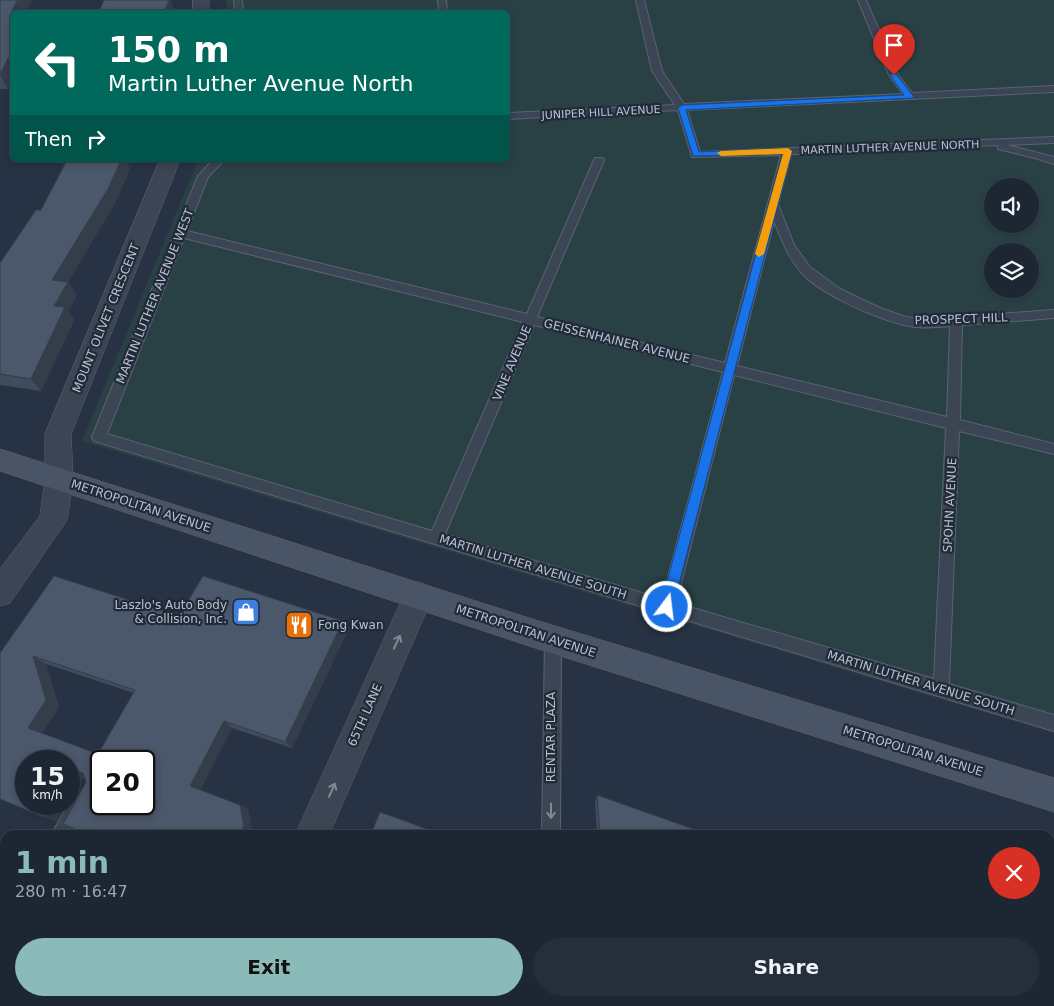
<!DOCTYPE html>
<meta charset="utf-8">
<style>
:root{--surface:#1d2633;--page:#252e3b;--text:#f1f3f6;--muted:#a0a5ac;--line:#3b434e;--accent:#8bbbb9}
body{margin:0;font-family:"DejaVu Sans",sans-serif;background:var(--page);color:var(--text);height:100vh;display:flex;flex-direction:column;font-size:19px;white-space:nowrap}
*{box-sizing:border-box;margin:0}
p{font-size:16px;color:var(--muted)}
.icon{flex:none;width:28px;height:28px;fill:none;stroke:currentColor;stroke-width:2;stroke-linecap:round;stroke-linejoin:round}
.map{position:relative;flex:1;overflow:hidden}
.panel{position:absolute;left:0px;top:830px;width:1055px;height:176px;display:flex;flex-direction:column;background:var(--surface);border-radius:15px 15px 0 0;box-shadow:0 2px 8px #0003,0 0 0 1px var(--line)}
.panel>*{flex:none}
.banner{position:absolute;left:10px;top:10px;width:500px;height:152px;border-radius:8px;box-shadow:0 2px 8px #0003,0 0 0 1px var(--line);background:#00695c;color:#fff;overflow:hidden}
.buttons{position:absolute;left:984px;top:178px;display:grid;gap:10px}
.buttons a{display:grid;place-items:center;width:55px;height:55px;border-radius:50%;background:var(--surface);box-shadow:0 2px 8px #0003,0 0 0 1px var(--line);font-size:25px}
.speed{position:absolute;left:15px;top:750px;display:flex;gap:10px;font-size:25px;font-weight:700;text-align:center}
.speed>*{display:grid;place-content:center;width:65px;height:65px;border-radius:50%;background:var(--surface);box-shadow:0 2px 8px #0003,0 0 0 1px var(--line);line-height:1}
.speed small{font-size:12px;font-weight:400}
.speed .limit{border:2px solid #111;border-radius:8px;background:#fff;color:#111}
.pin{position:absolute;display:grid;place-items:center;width:42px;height:42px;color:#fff;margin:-51px -21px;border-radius:50% 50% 50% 0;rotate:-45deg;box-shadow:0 0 5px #0007}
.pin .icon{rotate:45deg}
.me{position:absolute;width:55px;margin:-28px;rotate:15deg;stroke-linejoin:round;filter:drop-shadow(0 0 4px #0008)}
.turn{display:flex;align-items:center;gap:18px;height:105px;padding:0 15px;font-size:22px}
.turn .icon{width:65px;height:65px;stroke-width:2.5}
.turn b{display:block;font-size:35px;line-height:42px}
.then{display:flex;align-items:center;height:48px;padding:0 15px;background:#0003;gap:10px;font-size:19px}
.round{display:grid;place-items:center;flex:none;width:52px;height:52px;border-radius:26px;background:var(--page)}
.head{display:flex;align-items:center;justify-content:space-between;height:85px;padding:0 15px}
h1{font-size:30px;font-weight:700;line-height:38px;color:var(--accent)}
.action{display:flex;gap:10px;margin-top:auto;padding:10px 15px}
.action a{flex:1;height:58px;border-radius:30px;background:var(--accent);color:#111;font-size:20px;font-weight:700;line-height:58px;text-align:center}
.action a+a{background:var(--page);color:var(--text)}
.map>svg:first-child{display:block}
.green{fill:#294145;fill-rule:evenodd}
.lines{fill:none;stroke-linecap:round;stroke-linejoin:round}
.service-casing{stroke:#5a6371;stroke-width:2}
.minor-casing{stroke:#5a6371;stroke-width:1}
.secondary-casing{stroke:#5a6371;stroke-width:1}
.service{fill:#3b4553;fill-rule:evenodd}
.minor{fill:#3b4553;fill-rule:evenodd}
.secondary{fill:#495466;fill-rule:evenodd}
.wall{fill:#404b5b;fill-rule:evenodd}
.shaded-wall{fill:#343d4a}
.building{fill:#4b576a;stroke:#343d4a;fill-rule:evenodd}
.oneway{stroke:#808996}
.route{fill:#1a73e8;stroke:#114b97}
.slow{fill:#f59e0b}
.labels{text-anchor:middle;stroke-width:4.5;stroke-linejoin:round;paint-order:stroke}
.far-street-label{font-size:11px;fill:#b9c0cd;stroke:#202a39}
.street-label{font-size:12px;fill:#b9c0cd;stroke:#202a39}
.poi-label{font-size:12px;fill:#b9c0cd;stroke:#202a39;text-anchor:end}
</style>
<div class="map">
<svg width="1054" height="1006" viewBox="0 0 1054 1006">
<rect width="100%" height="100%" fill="#273344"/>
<!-- green -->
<path class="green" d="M226 0H1054V733L82 441 198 160H508V12H227ZM992 186H1030V224H992ZM992 251H1030V289H992Z"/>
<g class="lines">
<!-- service casing -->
<g class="service-casing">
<g id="service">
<polygon points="234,0 242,0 243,12 235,12"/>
<polygon points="438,0 446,0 447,12 439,12"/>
<path d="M636 0H644L662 71 684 104 903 94 889 75 858 0H866L898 75 912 93 1054 86V92L687 110 700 152 1054 137V143L1007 145 1054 157V164L1035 158 998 149V145L791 154 778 204 794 245 810 267 840 289 880 308 906 317 929 319 1054 310V318L962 325 960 420 1054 444V454L959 431 949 684 1054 715V731L94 441 92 437 198 176 213 160H224L208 177 187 231 527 314 594 160 595 158H603L604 160 537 317 725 363 781 155 692 157 678 110 508 119V113L675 105 652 71ZM774 221C781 239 788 257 801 272 820 294 875 318 904 325 919 329 935 327 950 326L947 417 737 366ZM184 238 523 322 432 531 107 434ZM534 325 723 372 662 599 445 534ZM734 375 946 428 934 679 676 603Z"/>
<polygon points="553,633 558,635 561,640 560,835 542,835 545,640 548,635"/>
<polygon points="75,801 81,804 84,810 70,835 51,835 69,804"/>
<polygon points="5,921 5,946 0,948 0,923"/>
<polygon points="494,1001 513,1001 513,1006 493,1006"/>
<polygon points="559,1001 578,1001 579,1006 559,1006"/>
</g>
</g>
<!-- minor casing -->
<g class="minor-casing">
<g id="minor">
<rect x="193" y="0" width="16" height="12"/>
<polygon points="160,160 180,160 71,434 73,480 67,520 10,603 0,606 0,569 40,516 45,480 45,434"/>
<polygon points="418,582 428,586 433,596 329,835 295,835 408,586"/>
<polygon points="220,1001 258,1001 256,1006 218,1006"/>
</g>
</g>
<!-- secondary casing -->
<g class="secondary-casing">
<polygon id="secondary" points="0,449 529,618 1054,778 1054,812 529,646 0,471"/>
</g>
<!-- service -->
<use href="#service" class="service"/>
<!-- minor -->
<use href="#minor" class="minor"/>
<!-- secondary -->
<use href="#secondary" class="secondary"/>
</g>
<!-- wall -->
<g class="wall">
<polygon points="0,0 32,2 27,10 100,9 104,0 170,0 175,12 12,12 12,80 8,89 0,89"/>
<polygon points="67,160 128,160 127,163 130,169 115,203 68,282 77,295 68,311 74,320 41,391 0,385 0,263 41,210"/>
<path d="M54 576 179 616 203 576 343 621 348 630 292 748 232 728 200 790 240 805 248 809 252 830 249 835H90L63 824 86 782 85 778 81 779 69 801V761H26V804H67L57 821 43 817 0 799V653ZM46 664 134 693 98 754 42 733 59 707ZM101 761H144V804H101Z"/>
<polygon points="597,795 710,835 597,835 595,802"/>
<polygon points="607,1001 1050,1001 1054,1006 607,1006"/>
</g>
<!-- shaded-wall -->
<g class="shaded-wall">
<polygon points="18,0 31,0 32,2 26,12 12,10"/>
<polygon points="169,0 170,0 175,12 164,12"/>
<polygon points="8,58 12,66 12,80 8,89 0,75"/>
<polygon points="119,160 128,160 127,163 130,169 115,203 61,294 52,280"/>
<polygon points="68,282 77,295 68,311 74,320 41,391 31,379 54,306"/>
<polygon points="343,621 348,630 292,748 285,742"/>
<polygon points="33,656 46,664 59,707 41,734 28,728"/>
<polygon points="224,721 232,728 200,791 190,786"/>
<polygon points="76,771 88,776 81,779 69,801 69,774"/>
<polygon points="51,804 67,804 57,821 43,817"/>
<polygon points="240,805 248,809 252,830 249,835 239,835"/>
<polygon points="0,895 5,896 5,902 0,910"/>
<polygon points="0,965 5,967 5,974 0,972"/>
<polygon points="156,1001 167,1001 165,1006 154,1006"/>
<polygon points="403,1001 406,1001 400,1006 397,1006"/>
</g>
<!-- building -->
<g class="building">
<polygon points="0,0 18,0 12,10 100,9 104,0 169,0 164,12 12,12 12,58 8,58 0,75"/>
<polygon points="67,160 121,160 108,189 52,280 68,282 54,306 65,307 31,379 0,374 0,263 36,210 41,210"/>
<path d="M54 576 179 616 203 576 343 621 285 742 224 721 190 786 240 805 244 826 239 835H90L63 824 86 782 83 773 76 771 69 774V761H26V804H51L43 817 0 799V653ZM33 656 135 690 98 754 28 728 46 700ZM101 761H144V804H101Z"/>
<polygon points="597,795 710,835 600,835"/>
<polygon points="380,812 438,833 439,835 363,835 364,832 371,834"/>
<polygon points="0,852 5,853 5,899 0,897"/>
<polygon points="1050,956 1054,957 1054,1006 610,1006 610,1001 1050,1001"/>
<polygon points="0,972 5,974 5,1001 156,1001 154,1006 2,1006 0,1005"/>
<polygon points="295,1001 403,1001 397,1006 293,1006"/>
</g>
<!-- one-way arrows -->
<defs><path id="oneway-shaft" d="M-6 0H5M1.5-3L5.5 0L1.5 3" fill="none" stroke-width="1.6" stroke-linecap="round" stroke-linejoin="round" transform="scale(1.25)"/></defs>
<g class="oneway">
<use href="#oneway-shaft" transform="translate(397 642) rotate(-65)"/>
<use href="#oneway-shaft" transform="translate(332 790) rotate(-66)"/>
<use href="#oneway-shaft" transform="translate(551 811) rotate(90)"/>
</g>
<!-- route -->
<polygon class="route" points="891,74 896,74 914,97 912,98 686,110 699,152 788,148 792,151 673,607 671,611 667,613 662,611 660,607 783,154 693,156 678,108 682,105 904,95 890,75"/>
<!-- slow -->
<polygon class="slow" points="788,148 792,151 764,254 759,257 755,254 783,154 721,156 717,153 721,151"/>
<!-- icons -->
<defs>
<g id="shop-square" transform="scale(1.4375)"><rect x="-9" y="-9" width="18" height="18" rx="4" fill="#3f7fe0" stroke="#202a39"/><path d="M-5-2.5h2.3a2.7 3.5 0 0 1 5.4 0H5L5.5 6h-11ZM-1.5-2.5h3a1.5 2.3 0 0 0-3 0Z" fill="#fff"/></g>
<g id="restaurant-square" transform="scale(1.4375)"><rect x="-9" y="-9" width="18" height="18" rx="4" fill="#e8710a" stroke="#202a39"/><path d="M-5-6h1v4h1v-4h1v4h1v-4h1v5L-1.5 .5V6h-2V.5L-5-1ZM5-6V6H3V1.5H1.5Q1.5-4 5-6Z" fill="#fff"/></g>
</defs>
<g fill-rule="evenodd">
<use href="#shop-square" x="246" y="612"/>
<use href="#restaurant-square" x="299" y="625"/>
</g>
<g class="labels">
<!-- far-street labels -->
<g class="far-street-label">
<text transform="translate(601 112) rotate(-3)" y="4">JUNIPER HILL AVENUE</text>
<text transform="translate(890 147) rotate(-2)" y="4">MARTIN LUTHER AVENUE NORTH</text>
</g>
<!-- street labels -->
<g class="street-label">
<text transform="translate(155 296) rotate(-68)" y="4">MARTIN LUTHER AVENUE WEST</text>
<text transform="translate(106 318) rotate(-68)" y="4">MOUNT OLIVET CRESCENT</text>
<text transform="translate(961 319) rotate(-2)" y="4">PROSPECT HILL</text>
<text transform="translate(617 341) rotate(14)" y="4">GEISSENHAINER AVENUE</text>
<text transform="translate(512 363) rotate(-67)" y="4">VINE AVENUE</text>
<text transform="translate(950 505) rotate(-87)" y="4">SPOHN AVENUE</text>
<text transform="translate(141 506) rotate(18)" y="4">METROPOLITAN AVENUE</text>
<text transform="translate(533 567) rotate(17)" y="4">MARTIN LUTHER AVENUE SOUTH</text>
<text transform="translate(526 631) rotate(18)" y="4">METROPOLITAN AVENUE</text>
<text transform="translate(921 683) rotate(17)" y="4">MARTIN LUTHER AVENUE SOUTH</text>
<text transform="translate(365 715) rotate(-66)" y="4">65TH LANE</text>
<text transform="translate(551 737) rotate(-90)" y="4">RENTAR PLAZA</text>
<text transform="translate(913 751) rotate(17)" y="4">METROPOLITAN AVENUE</text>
</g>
<!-- poi labels -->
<g class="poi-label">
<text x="227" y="609">Laszlo's Auto Body<tspan x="227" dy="14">&amp; Collision, Inc.</tspan></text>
<text x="318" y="629" text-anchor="start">Fong Kwan</text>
</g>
</g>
</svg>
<div class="buttons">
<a><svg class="icon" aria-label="sound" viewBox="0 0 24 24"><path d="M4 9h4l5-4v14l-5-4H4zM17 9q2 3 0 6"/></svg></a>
<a><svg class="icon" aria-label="layers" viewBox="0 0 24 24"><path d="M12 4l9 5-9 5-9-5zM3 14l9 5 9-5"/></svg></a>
</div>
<div class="speed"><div>15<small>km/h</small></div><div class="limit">20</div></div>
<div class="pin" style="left:894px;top:75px;background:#d93025"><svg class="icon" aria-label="arrive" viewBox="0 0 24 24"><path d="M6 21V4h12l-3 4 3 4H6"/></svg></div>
<svg class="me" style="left:667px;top:607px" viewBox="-20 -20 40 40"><circle r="17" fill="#1a73e8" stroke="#fff" stroke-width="3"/><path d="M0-11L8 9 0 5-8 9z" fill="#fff"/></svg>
<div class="banner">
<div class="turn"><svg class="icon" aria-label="left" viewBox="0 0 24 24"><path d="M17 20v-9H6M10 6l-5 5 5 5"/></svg><div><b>150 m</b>Martin Luther Avenue North</div></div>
<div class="then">Then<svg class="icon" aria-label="right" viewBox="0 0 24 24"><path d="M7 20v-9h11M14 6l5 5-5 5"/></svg></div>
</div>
<section class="panel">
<div class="head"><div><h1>1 min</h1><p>280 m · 16:47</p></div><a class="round" style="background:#d93025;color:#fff"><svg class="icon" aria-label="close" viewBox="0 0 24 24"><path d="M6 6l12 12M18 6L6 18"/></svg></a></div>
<div class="action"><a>Exit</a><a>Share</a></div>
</section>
</div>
